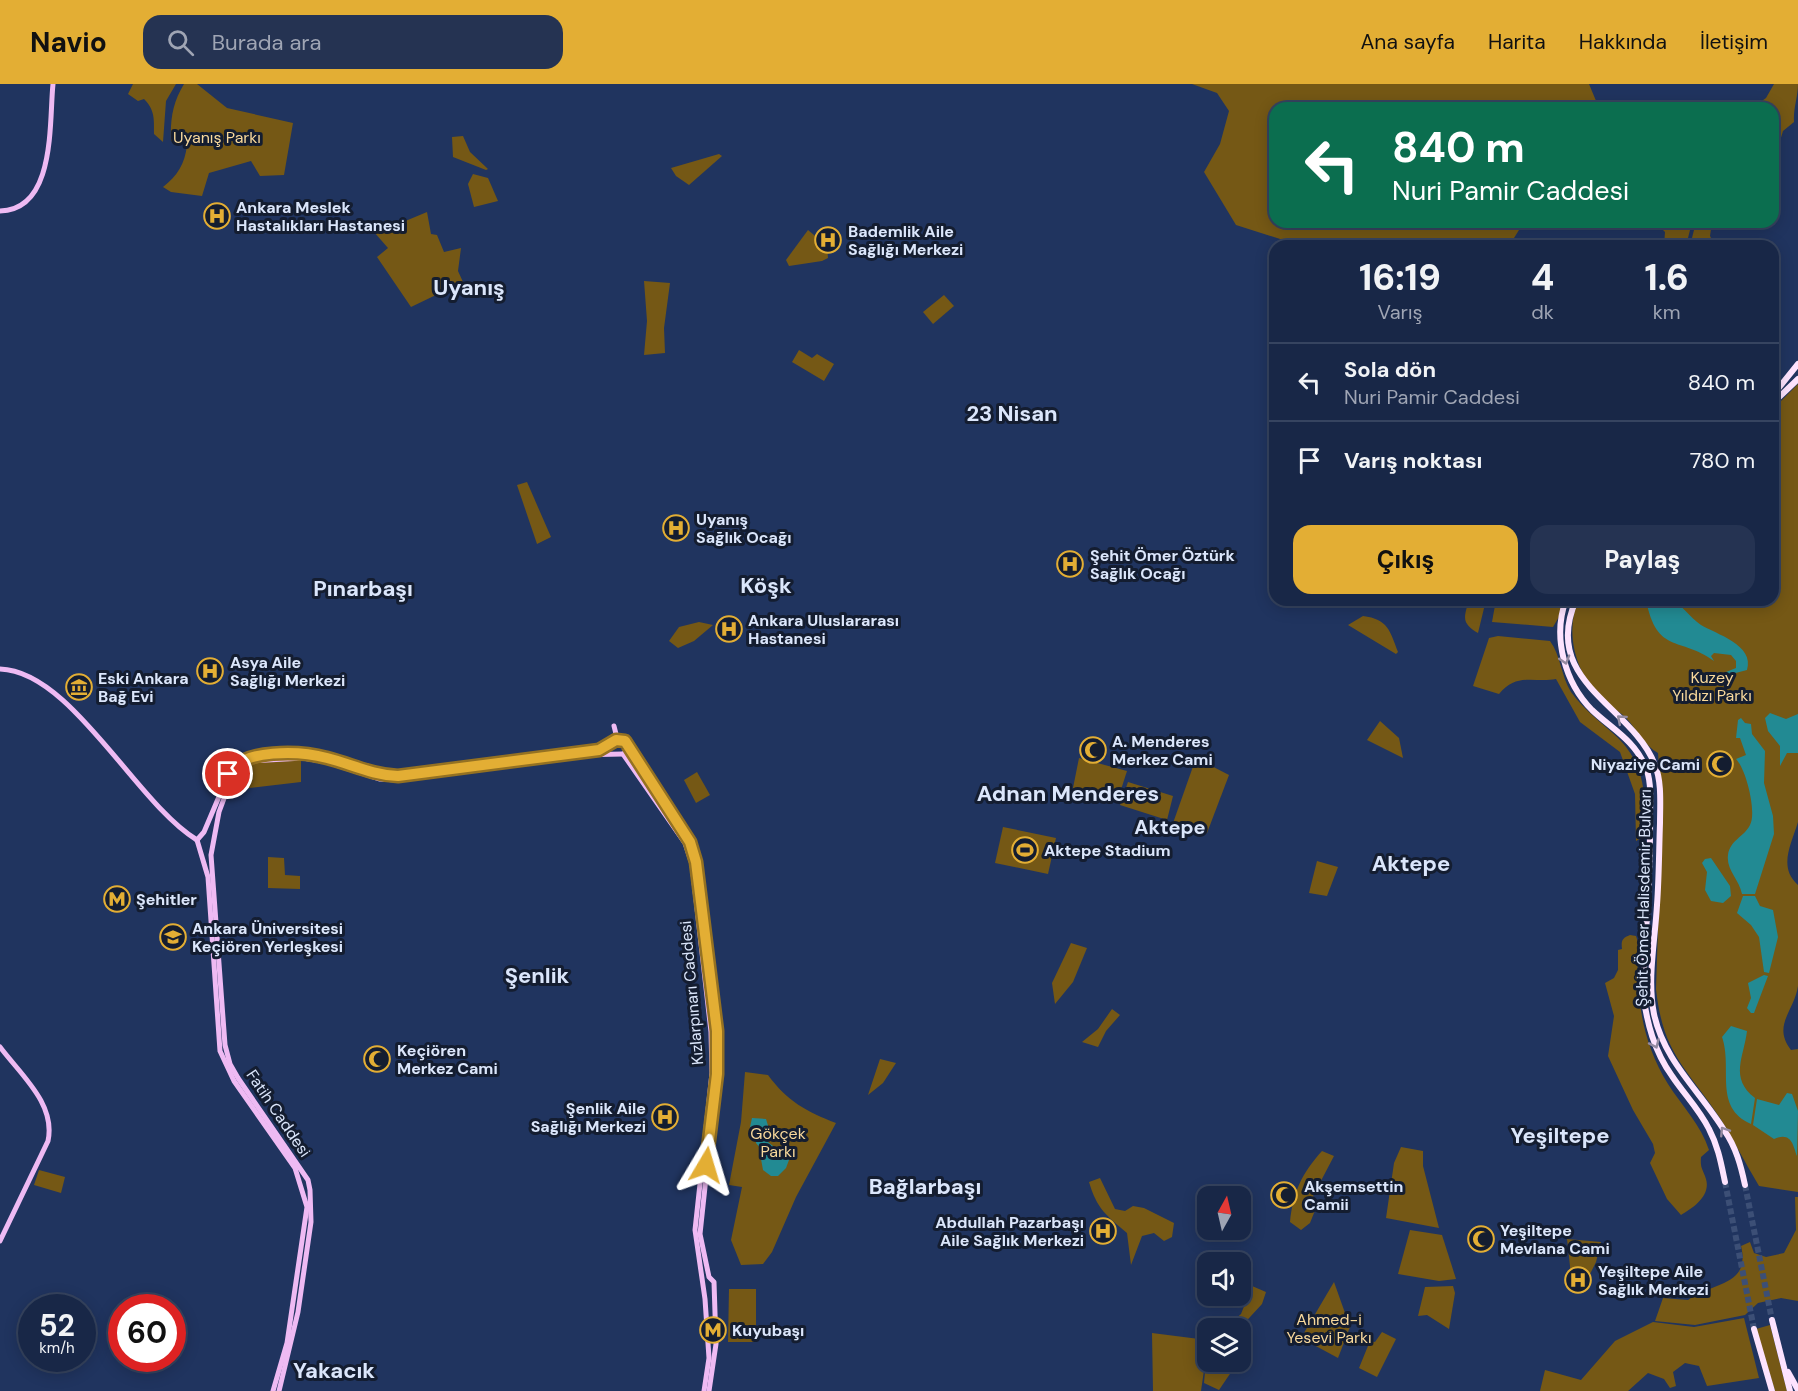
<!DOCTYPE html>
<html lang="tr">
<meta charset="utf-8">
<style>
:root{--surface:#182747;--page:#253352;--text:#f1f3f6;--muted:#9fa5b4;--line:#364460;--accent:#e3ae34}
body{margin:0;font-family:"DM Sans",sans-serif;background:var(--page);color:var(--text);height:100vh;display:flex;flex-direction:column;font-size:22px;white-space:nowrap}
*{box-sizing:border-box;margin:0}
p{font-size:20px;color:var(--muted)}
.icon{flex:none;width:33px;height:33px;fill:none;stroke:currentColor;stroke-width:2;stroke-linecap:round;stroke-linejoin:round}
.map{position:relative;flex:1;overflow:hidden}
.panel{position:absolute;left:1269px;top:156px;width:510px;height:366px;display:flex;flex-direction:column;background:var(--surface);border-radius:18px;box-shadow:0 3px 15px #0003,0 0 0 2px var(--line)}
.panel>*{flex:none}
.banner{position:absolute;left:1269px;top:18px;width:510px;height:126px;border-radius:18px;box-shadow:0 3px 15px #0003,0 0 0 2px var(--line);background:#0b6e4f;color:#fff;overflow:hidden}
.needle{width:39px;rotate:8deg}
.fabs{position:absolute;left:1197px;top:1102px;display:grid;gap:12px}
.fabs a{display:grid;place-items:center;width:54px;height:54px;border-radius:12px;background:var(--surface);box-shadow:0 3px 15px #0003,0 0 0 2px var(--line);font-size:30px}
.speed{position:absolute;left:18px;top:1210px;display:flex;gap:12px;font-size:30px;font-weight:700;text-align:center}
.speed>*{display:grid;place-content:center;width:78px;height:78px;border-radius:50%;background:var(--surface);box-shadow:0 3px 15px #0003,0 0 0 2px var(--line);line-height:1}
.speed small{font-size:15px;font-weight:400}
.speed .limit{border:9px solid #d22;background:#fff;color:#111}
.pin{position:absolute;display:grid;place-items:center;width:51px;height:51px;color:#fff;margin:-26px;border:3px solid #fff;border-radius:50%;box-shadow:0 2px 6px #0007}
.me{position:absolute;width:66px;margin:-33px;rotate:7deg;stroke-linejoin:round;filter:drop-shadow(0 0 4px #0008)}
.turn{display:flex;align-items:center;gap:21px;height:126px;padding:0 24px;font-size:27px}
.turn .icon{width:78px;height:78px;stroke-width:2.5}
.turn b{display:block;font-size:42px;line-height:51px}
.eta{display:flex;justify-content:space-evenly;align-items:center;height:102px;text-align:center}
.eta b{font-size:36px;font-weight:800;line-height:42px}
.action{display:flex;gap:12px;margin-top:auto;padding:12px 24px}
.action a{flex:1;height:69px;border-radius:18px;background:var(--accent);color:#111;font-size:24px;font-weight:800;line-height:69px;text-align:center}
.action a+a{background:var(--page);color:var(--text)}
ul{padding:0;list-style:none}
li{display:flex;align-items:center;gap:18px;height:78px;padding:0 24px;border-top:2px solid var(--line)}
li div{flex:1}
li b{display:block;font-size:22px}
li em{font-style:normal}
header{display:flex;align-items:center;gap:36px;box-sizing:border-box;height:84px;padding:0 30px;background:var(--accent);color:#111}
header strong{font-size:28px}
nav{display:flex;gap:33px;margin-inline-start:auto;font-size:21px}
.search{width:420px;height:54px;background:var(--page);display:flex;align-items:center;gap:15px;box-sizing:border-box;padding:0 21px;border-radius:18px;color:var(--muted);font-size:22px}
.map>svg:first-child{display:block}
.green{fill:#755815}
.water{fill:#228a93}
.lines{fill:none;stroke-linecap:round;stroke-linejoin:round}
.highway-tunnel{stroke:#3c4f76;stroke-width:6;stroke-dasharray:6 3;stroke-linecap:butt}
.major{stroke:#eebaf3;stroke-width:5}
.highway{stroke:#fde3fe;stroke-width:6}
.oneway{stroke:#948aa1}
.route-casing{stroke:#947122;stroke-width:15}
.route{stroke:#e3ae34;stroke-width:10}
.labels{text-anchor:middle;stroke-width:6;stroke-linejoin:round;paint-order:stroke}
.park-label{font-size:16px;fill:#f9d99c;stroke:#141d30}
.poi-label{font-size:16px;font-weight:bold;fill:#dbe6fb;stroke:#141d30;text-anchor:start}
.street-label{font-size:16px;fill:#dbe6fb;stroke:#141d30}
.quarter-label{font-size:20px;font-weight:bold;fill:#dbe6fb;stroke:#141d30}
.district-label{font-size:22px;font-weight:bold;fill:#dbe6fb;stroke:#141d30}
</style>
<header>
<strong>Navio</strong>
<div class="search"><svg class="icon" aria-label="search" viewBox="0 0 24 24"><circle cx="10" cy="10" r="6"/><path d="M15 15l6 6"/></svg>Burada ara</div>
<nav><a>Ana sayfa</a><a>Harita</a><a>Hakkında</a><a>İletişim</a></nav>
</header>
<div class="map">
<svg width="1798" height="1307" viewBox="0 0 1798 1307">
<rect width="100%" height="100%" fill="#20345f"/>
<!-- green -->
<g class="green">
<path d="M133 0H176L166 17 163 58 154 50C154 35 155 26 144 15L138 17 128 10Z"/>
<path d="M184 0H197L227 24 293 39 284 91 260 92 251 77 209 89 202 112 171 108 163 103C177 92 185 80 187 61L171 57C170 35 173 18 184 0Z"/>
<polygon points="1192,0 1589,0 1599,24 1275,24 1275,138 1524,138 1509,162 1302,162 1236,141 1204,88 1220,60 1229,27 1217,9"/>
<path d="M1774 0H1798C1798 13 1793 25 1794 38L1783 47 1773 80V24H1752L1766 14Z"/>
<polygon points="463,52 470,68 488,85 486,86 453,73 452,53"/>
<polygon points="719,70 722,72 689,101 676,92 671,84"/>
<polygon points="473,90 488,94 498,117 474,123 468,100"/>
<polygon points="427,128 431,150 437,151 444,168 461,164 458,187 463,198 411,223 377,173 388,164 374,148 386,136 394,148 403,138"/>
<polygon points="1665,138 1692,138 1686,162 1664,162 1665,148 1661,144"/>
<polygon points="1696,138 1712,138 1710,152 1715,162 1690,162"/>
<polygon points="808,146 827,162 828,174 822,177 789,182 786,176"/>
<polygon points="644,197 670,199 664,244 665,269 644,271 647,237"/>
<polygon points="944,211 954,222 933,240 923,228"/>
<polygon points="799,266 812,274 817,270 834,280 824,297 792,278"/>
<path d="M1798 300V738C1791 761 1778 783 1798 801V902C1794 928 1772 941 1791 966L1798 965V1108L1759 1102C1745 1079 1734 1056 1720 1034 1686 983 1663 970 1656 905L1662 722 1658 669C1645 662 1637 646 1627 635 1621 628 1612 624 1605 618 1577 593 1564 552 1578 516H1773V325Z"/>
<polygon points="527,398 551,453 537,460 517,401"/>
<path d="M1469 516H1486L1478 549C1461 539 1464 533 1469 516Z"/>
<polygon points="1496,516 1562,516 1560,531 1553,543 1492,538"/>
<path d="M1363 532C1388 535 1390 547 1398 568L1396 570 1348 541Z"/>
<polygon points="699,538 713,541 694,557 678,564 669,557 679,543"/>
<path d="M1498 552 1550 557C1561 572 1561 592 1571 608 1584 626 1601 638 1617 653 1646 681 1646 714 1645 752L1636 757 1635 710 1620 668 1580 638 1556 595C1534 599 1517 588 1499 610L1473 602 1489 554Z"/>
<polygon points="1380,637 1399,654 1403,674 1367,656"/>
<polygon points="1079,674 1127,687 1117,718 1073,704"/>
<polygon points="1196,674 1229,691 1207,749 1203,750 1172,742"/>
<path d="M301 676V698L233 706 230 701C245 670 271 678 301 676Z"/>
<polygon points="697,688 710,711 696,719 684,696"/>
<polygon points="1128,698 1173,712 1167,736 1120,721"/>
<polygon points="1003,743 1056,754 1048,790 995,779"/>
<polygon points="268,773 284,774 285,791 300,792 300,805 268,804"/>
<polygon points="1317,777 1338,783 1327,812 1309,809"/>
<path d="M1630 851 1636 852 1638 858C1636 909 1640 955 1668 1000 1682 1022 1701 1041 1709 1066L1701 1073C1700 1085 1703 1085 1706 1095 1711 1112 1693 1124 1681 1131L1667 1115 1650 1079 1655 1069 1653 1060 1633 1026 1608 972 1614 932 1605 899 1614 894 1618 886V866L1622 865C1621 857 1622 854 1630 851Z"/>
<polygon points="1071,859 1087,864 1073,898 1055,920 1052,899"/>
<polygon points="1112,925 1120,931 1106,947 1098,963 1082,958 1098,945"/>
<polygon points="880,975 896,979 883,999 868,1011"/>
<path d="M745 988 768 991C787 1017 807 1028 836 1039L796 1113 772 1168 763 1180 741 1181 731 1156 742 1103 729 1101 741 1038Z"/>
<polygon points="1401,1063 1423,1067 1423,1082 1439,1144 1386,1134 1394,1079"/>
<path d="M1322 1067 1334 1072 1313 1112 1318 1119 1310 1139 1301 1146 1290 1138C1293 1108 1302 1089 1322 1067Z"/>
<polygon points="39,1086 65,1093 61,1109 34,1101"/>
<path d="M1100 1094 1115 1125 1125 1127 1133 1122 1144 1124 1174 1139 1172 1153 1164 1157 1154 1149 1142 1152 1131 1181 1127 1149C1106 1131 1097 1125 1089 1098Z"/>
<path d="M1795 1113H1798V1217L1781 1214 1758 1219 1745 1231 1695 1241 1655 1237 1663 1214 1688 1216C1711 1198 1751 1203 1741 1162L1750 1158 1754 1169 1766 1173 1784 1169 1796 1146Z"/>
<polygon points="1410,1146 1442,1151 1456,1195 1439,1197 1398,1190"/>
<polygon points="1567,1155 1601,1158 1596,1178 1586,1198 1580,1190 1571,1191"/>
<polygon points="1334,1198 1350,1243 1338,1274 1301,1254"/>
<polygon points="1252,1202 1266,1208 1262,1220 1239,1245 1224,1245 1241,1230"/>
<polygon points="1453,1202 1455,1209 1449,1245 1427,1231 1418,1232 1425,1203"/>
<polygon points="729,1205 756,1205 756,1258 728,1258"/>
<polygon points="1744,1234 1759,1294 1707,1302 1699,1282 1685,1279 1673,1288 1676,1302 1670,1304 1664,1295 1648,1289 1628,1307 1540,1307 1545,1286 1581,1296 1615,1257 1653,1238 1694,1243"/>
<polygon points="1770,1241 1787,1307 1775,1307 1756,1245"/>
<polygon points="1382,1248 1396,1255 1377,1293 1359,1284 1370,1257 1375,1258"/>
<polygon points="1152,1249 1207,1256 1208,1278 1210,1278 1204,1286 1201,1307 1153,1307"/>
<polygon points="1212,1278 1238,1278 1219,1306 1204,1299 1205,1288"/>
</g>
<!-- water -->
<g class="water">
<path d="M1646 516C1652 516 1663 514 1669 516 1684 521 1689 533 1701 541 1716 550 1755 561 1747 586L1728 591 1726 588 1736 584V577L1731 571 1714 569 1711 572 1714 577C1680 552 1657 571 1646 516Z"/>
<polygon points="1770,629 1786,635 1798,630 1798,669 1787,669 1780,682 1780,662 1768,647 1765,634"/>
<path d="M1741 634 1745 639 1751 640 1752 650 1765 667 1764 699 1773 732 1774 750 1755 810H1742C1739 795 1726 786 1728 771 1730 756 1744 753 1750 741 1757 728 1746 685 1736 675L1746 671 1740 654H1736L1738 636Z"/>
<polygon points="1711,774 1730,802 1731,812 1723,819 1711,817 1705,806 1707,788 1702,779 1705,775"/>
<polygon points="1743,812 1755,812 1760,822 1773,826 1778,853 1769,889 1764,888 1759,853 1751,841 1737,829"/>
<polygon points="1764,891 1768,892 1754,929 1751,929 1747,924 1751,914 1748,899"/>
<path d="M1731 942 1747 947C1744 973 1729 994 1755 1014L1751 1040C1713 1023 1733 985 1722 953Z"/>
<path d="M1787 1009 1792 1010 1798 1027 1797 1072C1793 1062 1792 1047 1774 1055L1753 1041 1757 1015 1779 1021Z"/>
<polygon points="752,1034 766,1035 770,1048 768,1058 783,1070 792,1068 786,1084 778,1092 771,1092 763,1086 761,1075 765,1070 756,1059 756,1047 750,1043"/>
</g>
<g class="lines">
<!-- highway-tunnel -->
<g class="highway-tunnel">
<polyline points="1725,1098 1754,1245"/>
<polyline points="1745,1101 1772,1236"/>
</g>
<!-- major -->
<g class="major">
<path d="M0 127C56 126 49 38 53 0"/>
<path d="M0 585C71 587 136 719 197 756"/>
<polyline points="614,658 619,655 625,657 627,667"/>
<polyline points="612,661 616,650 614,642"/>
<polyline points="628,664 690,758 696,778 717,947 717,990 700,1150 709,1193 714,1198 716,1260 709,1307"/>
<polyline points="623,670 685,759 692,780 711,948 712,989 695,1146 705,1215 709,1274 704,1307"/>
<polyline points="197,756 208,793 220,967 234,997 295,1084 307,1123 287,1259 273,1307"/>
<polyline points="197,756 204,748 232,682 246,673 307,670 329,674 381,691 398,692 599,665 613,659"/>
<path d="M0 963C21 991 56 1020 48 1057L0 1157"/>
<polyline points="279,1307 298,1228 311,1138 310,1106 308,1096 238,994 230,980 225,961 211,771 219,728 235,685 248,677 303,674 327,678 380,695 398,696 575,671 623,670"/>
</g>
<!-- highway -->
<g class="highway">
<polyline points="1773,311 1798,280"/>
<polyline points="1773,319 1798,295"/>
<path d="M1566 516C1552 553 1565 599 1592 626 1612 645 1634 656 1645 682 1652 696 1650 716 1650 731 1651 791 1645 850 1643 910 1647 939 1654 967 1672 992 1684 1010 1699 1025 1709 1045 1718 1062 1721 1079 1725 1098"/>
<path d="M1576 516C1540 598 1632 621 1655 681 1662 698 1660 721 1660 739 1659 767 1659 794 1657 821 1655 857 1647 895 1654 930 1664 977 1700 1007 1724 1046 1736 1063 1741 1082 1745 1101"/>
<polyline points="1772,1236 1790,1307"/>
<polyline points="1754,1245 1772,1307"/>
<polyline points="1788,1288 1798,1306"/>
</g>
</g>
<!-- one-way arrows -->
<defs><path id="oneway-chevron" d="M-2-3.5L2.5 0L-2 3.5" fill="none" stroke-width="1.6" stroke-linecap="round" stroke-linejoin="round" transform="scale(1.5)"/></defs>
<g class="oneway">
<use href="#oneway-chevron" transform="translate(1565 576) rotate(73)"/>
<use href="#oneway-chevron" transform="translate(1621 635) rotate(-139)"/>
<use href="#oneway-chevron" transform="translate(1655 960) rotate(66)"/>
<use href="#oneway-chevron" transform="translate(1724 1047) rotate(-123)"/>
</g>
<g class="lines">
<!-- route casing -->
<g class="route-casing">
<path id="route" d="M228 690C242 664 301 667 327 674 351 680 372 691 398 692L599 666 616 656 625 657 690 758 696 778 717 947V990L706 1081"/>
</g>
<!-- route -->
<use href="#route" class="route"/>
</g>
<!-- icons -->
<defs>
<g id="hospital-ring" transform="scale(1.35)"><circle r="9.5" fill="#141d30" stroke="#e3ae34" stroke-width="1.5"/><path d="M-5-5h3v3.5h4V-5h3V5h-3V1.5h-4V5h-3Z" fill="#e3ae34"/></g>
<g id="museum-ring" transform="scale(1.35)"><circle r="9.5" fill="#141d30" stroke="#e3ae34" stroke-width="1.5"/><path d="M0-6L6-3V-2H-6V-3ZM-5-1h2V3h-2ZM-1-1h2V3h-2ZM3-1h2V3H3ZM-6 4H6V6H-6Z" fill="#e3ae34"/></g>
<g id="mosque-ring" transform="scale(1.35)"><circle r="9.5" fill="#141d30" stroke="#e3ae34" stroke-width="1.5"/><path d="M3.5-4.9A6 6 0 1 0 3.5 4.9A5 5 0 1 1 3.5-4.9Z" fill="#e3ae34"/></g>
<g id="stadium-ring" transform="scale(1.35)"><circle r="9.5" fill="#141d30" stroke="#e3ae34" stroke-width="1.5"/><path d="M0-5a6.5 5 0 1 0 0 10a6.5 5 0 1 0 0-10ZM-3.5-1.8h7v3.6h-7Z" fill="#e3ae34"/></g>
<g id="metro-ring" transform="scale(1.35)"><circle r="9.5" fill="#141d30" stroke="#e3ae34" stroke-width="1.5"/><path d="M-5.5 5V-5H-3L0 0L3-5H5.5V5H3V-.5L0 4L-3-.5V5Z" fill="#e3ae34"/></g>
<g id="university-ring" transform="scale(1.35)"><circle r="9.5" fill="#141d30" stroke="#e3ae34" stroke-width="1.5"/><path d="M0-5L7-2L0 1L-7-2ZM-4 1L0 2.5L4 1V4Q0 6-4 4Z" fill="#e3ae34"/></g>
</defs>
<g fill-rule="evenodd">
<use href="#hospital-ring" x="217" y="132"/>
<use href="#hospital-ring" x="828" y="156"/>
<use href="#hospital-ring" x="676" y="444"/>
<use href="#hospital-ring" x="1070" y="480"/>
<use href="#hospital-ring" x="729" y="545"/>
<use href="#hospital-ring" x="210" y="587"/>
<use href="#museum-ring" x="79" y="603"/>
<use href="#mosque-ring" x="1093" y="666"/>
<use href="#mosque-ring" x="1720" y="680"/>
<use href="#stadium-ring" x="1025" y="766"/>
<use href="#metro-ring" x="117" y="815"/>
<use href="#university-ring" x="173" y="853"/>
<use href="#mosque-ring" x="377" y="975"/>
<use href="#hospital-ring" x="665" y="1033"/>
<use href="#mosque-ring" x="1284" y="1111"/>
<use href="#hospital-ring" x="1103" y="1147"/>
<use href="#mosque-ring" x="1481" y="1155"/>
<use href="#hospital-ring" x="1578" y="1196"/>
<use href="#metro-ring" x="713" y="1246"/>
</g>
<g class="labels">
<!-- park labels -->
<g class="park-label">
<text x="217" y="59">Uyanış Parkı</text>
<text x="1712" y="599">Kuzey<tspan x="1712" dy="18">Yıldızı Parkı</tspan></text>
<text x="778" y="1055">Gökçek<tspan x="778" dy="18">Parkı</tspan></text>
<text x="1329" y="1241">Ahmed-i<tspan x="1329" dy="18">Yesevi Parkı</tspan></text>
</g>
<!-- poi labels -->
<g class="poi-label">
<text x="236" y="129">Ankara Meslek<tspan x="236" dy="18">Hastalıkları Hastanesi</tspan></text>
<text x="848" y="153">Bademlik Aile<tspan x="848" dy="18">Sağlığı Merkezi</tspan></text>
<text x="696" y="441">Uyanış<tspan x="696" dy="18">Sağlık Ocağı</tspan></text>
<text x="1090" y="477">Şehit Ömer Öztürk<tspan x="1090" dy="18">Sağlık Ocağı</tspan></text>
<text x="748" y="542">Ankara Uluslararası<tspan x="748" dy="18">Hastanesi</tspan></text>
<text x="230" y="584">Asya Aile<tspan x="230" dy="18">Sağlığı Merkezi</tspan></text>
<text x="98" y="600">Eski Ankara<tspan x="98" dy="18">Bağ Evi</tspan></text>
<text x="1112" y="663">A. Menderes<tspan x="1112" dy="18">Merkez Cami</tspan></text>
<text x="1700" y="686" text-anchor="end">Niyaziye Cami</text>
<text x="1044" y="772">Aktepe Stadium</text>
<text x="136" y="821">Şehitler</text>
<text x="192" y="850">Ankara Üniversitesi<tspan x="192" dy="18">Keçiören Yerleşkesi</tspan></text>
<text x="397" y="972">Keçiören<tspan x="397" dy="18">Merkez Cami</tspan></text>
<text x="646" y="1030" text-anchor="end">Şenlik Aile<tspan x="646" dy="18">Sağlığı Merkezi</tspan></text>
<text x="1304" y="1108">Akşemsettin<tspan x="1304" dy="18">Camii</tspan></text>
<text x="1084" y="1144" text-anchor="end">Abdullah Pazarbaşı<tspan x="1084" dy="18">Aile Sağlık Merkezi</tspan></text>
<text x="1500" y="1152">Yeşiltepe<tspan x="1500" dy="18">Mevlana Cami</tspan></text>
<text x="1598" y="1193">Yeşiltepe Aile<tspan x="1598" dy="18">Sağlık Merkezi</tspan></text>
<text x="732" y="1252">Kuyubaşı</text>
</g>
<!-- street labels -->
<g class="street-label">
<text transform="translate(1643 814) rotate(-89)" y="6">Şehit Ömer Halisdemir Bulvarı</text>
<text transform="translate(691 909) rotate(-95)" y="6">Kızlarpınarı Caddesi</text>
<text transform="translate(279 1029) rotate(56)" y="6">Fatih Caddesi</text>
</g>
<!-- quarter labels -->
<g class="quarter-label">
<text x="1170" y="750">Aktepe</text>
</g>
<!-- district labels -->
<g class="district-label">
<text x="469" y="211">Uyanış</text>
<text x="1012" y="337">23 Nisan</text>
<text x="766" y="509">Köşk</text>
<text x="363" y="512">Pınarbaşı</text>
<text x="1068" y="717">Adnan Menderes</text>
<text x="1411" y="787">Aktepe</text>
<text x="537" y="899">Şenlik</text>
<text x="1560" y="1059">Yeşiltepe</text>
<text x="925" y="1110">Bağlarbaşı</text>
<text x="334" y="1294">Yakacık</text>
</g>
</g>
</svg>
<div class="fabs">
<a><svg class="needle" viewBox="-14 -14 28 28"><path d="M0-13l5 13h-10z" fill="#e53935"/><path d="M0 13l5-13h-10z" fill="#9fa5b4"/></svg></a>
<a><svg class="icon" aria-label="sound" viewBox="0 0 24 24"><path d="M4 9h4l5-4v14l-5-4H4zM17 9q2 3 0 6"/></svg></a>
<a><svg class="icon" aria-label="layers" viewBox="0 0 24 24"><path d="M12 4l9 5-9 5-9-5zM3 14l9 5 9-5"/></svg></a>
</div>
<div class="speed"><div>52<small>km/h</small></div><div class="limit">60</div></div>
<div class="pin" style="left:228px;top:690px;background:#d93025"><svg class="icon" aria-label="arrive" viewBox="0 0 24 24"><path d="M6 21V4h12l-3 4 3 4H6"/></svg></div>
<svg class="me" style="left:706px;top:1081px" viewBox="-20 -20 40 40"><path d="M0-17L14 15 0 8-14 15z" fill="#e3ae34" stroke="#fff" stroke-width="4"/></svg>
<div class="banner">
<div class="turn"><svg class="icon" aria-label="left" viewBox="0 0 24 24"><path d="M17 20v-9H6M10 6l-5 5 5 5"/></svg><div><b>840 m</b>Nuri Pamir Caddesi</div></div>
</div>
<section class="panel">
<div class="eta">
<div><b>16:19</b><p>Varış</p></div>
<div><b>4</b><p>dk</p></div>
<div><b>1.6</b><p>km</p></div>
</div>
<ul>
<li><svg class="icon" aria-label="left" viewBox="0 0 24 24"><path d="M17 20v-9H6M10 6l-5 5 5 5"/></svg><div><b>Sola dön</b><p>Nuri Pamir Caddesi</p></div><em>840 m</em></li>
<li><svg class="icon" aria-label="arrive" viewBox="0 0 24 24"><path d="M6 21V4h12l-3 4 3 4H6"/></svg><div><b>Varış noktası</b></div><em>780 m</em></li>
</ul>
<div class="action"><a>Çıkış</a><a>Paylaş</a></div>
</section>
</div>
